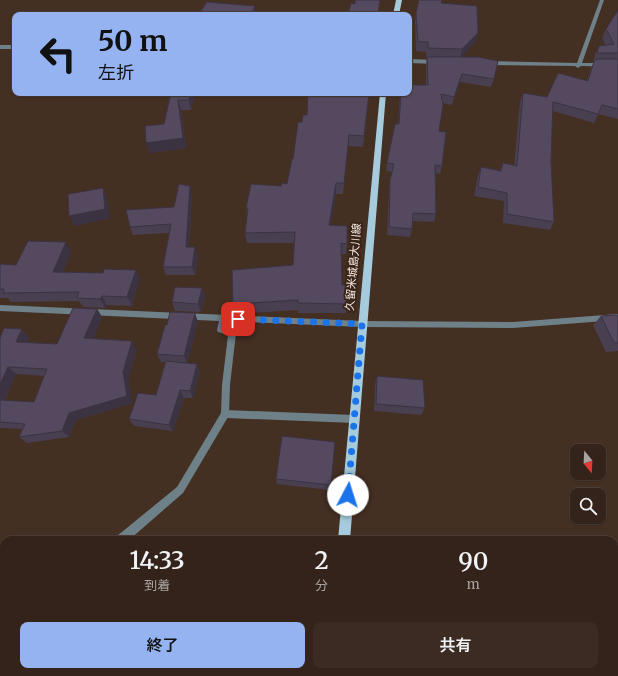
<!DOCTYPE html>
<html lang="ja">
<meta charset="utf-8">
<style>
:root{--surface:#33231a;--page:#3b2b23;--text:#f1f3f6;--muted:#a9a4a2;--line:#4e4039;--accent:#95b2f1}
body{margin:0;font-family:Merriweather,"Noto Sans JP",serif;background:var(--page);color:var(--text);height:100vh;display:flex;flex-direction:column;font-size:15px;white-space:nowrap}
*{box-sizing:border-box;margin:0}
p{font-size:13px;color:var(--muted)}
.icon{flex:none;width:22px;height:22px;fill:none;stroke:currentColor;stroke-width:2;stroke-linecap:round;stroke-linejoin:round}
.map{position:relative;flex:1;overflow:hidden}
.sheet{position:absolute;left:0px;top:536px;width:618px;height:140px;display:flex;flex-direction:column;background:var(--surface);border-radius:12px 12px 0 0;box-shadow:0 1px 3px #0004,0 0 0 1px var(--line)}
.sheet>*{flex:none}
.top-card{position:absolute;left:12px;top:12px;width:400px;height:84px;border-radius:8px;box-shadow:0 1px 3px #0004,0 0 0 1px var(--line);background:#95b2f1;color:#111;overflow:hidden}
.needle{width:26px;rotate:162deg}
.fabs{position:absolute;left:570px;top:444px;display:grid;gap:8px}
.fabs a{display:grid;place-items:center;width:36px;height:36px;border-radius:8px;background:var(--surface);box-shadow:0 1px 3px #0004,0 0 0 1px var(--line);font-size:20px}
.pin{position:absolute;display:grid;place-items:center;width:34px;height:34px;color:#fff;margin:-17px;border-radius:8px;box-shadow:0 2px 6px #0006}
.me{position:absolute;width:44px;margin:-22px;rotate:5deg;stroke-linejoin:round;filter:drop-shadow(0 0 3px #0008)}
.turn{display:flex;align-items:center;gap:14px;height:84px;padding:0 20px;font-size:18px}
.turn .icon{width:52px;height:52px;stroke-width:2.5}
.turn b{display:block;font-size:28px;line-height:34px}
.eta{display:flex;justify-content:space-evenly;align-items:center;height:68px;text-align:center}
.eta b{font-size:24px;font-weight:600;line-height:28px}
.cta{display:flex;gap:8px;margin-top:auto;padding:8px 20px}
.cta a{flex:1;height:46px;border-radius:8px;background:var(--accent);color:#111;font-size:16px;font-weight:600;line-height:46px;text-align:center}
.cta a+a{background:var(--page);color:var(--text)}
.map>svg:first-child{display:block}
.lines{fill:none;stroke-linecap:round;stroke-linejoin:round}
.service{fill:#6e8088;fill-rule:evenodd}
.minor{fill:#6e8088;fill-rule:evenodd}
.primary{fill:#a5cbdc;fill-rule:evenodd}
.wall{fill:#483f51;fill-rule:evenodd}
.shaded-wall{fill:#3b3342}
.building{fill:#54495e;stroke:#3b3342}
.route{stroke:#1a73e8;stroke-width:7;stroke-dasharray:0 12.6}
.labels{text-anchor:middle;stroke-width:4;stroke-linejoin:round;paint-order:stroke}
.street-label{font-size:11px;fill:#faece4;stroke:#392519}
</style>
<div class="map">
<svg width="618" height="676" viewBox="0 0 618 676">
<rect width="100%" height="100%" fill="#442f23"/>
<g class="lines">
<!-- service -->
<polygon class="service" points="225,410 354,415 357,416 358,419 357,422 354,423 225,418 222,417 221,414 222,411"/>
<!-- minor -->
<g class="minor">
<polygon points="600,0 604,0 582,63 618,63 618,67 581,66 578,68 575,66 488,65 485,63 488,61 577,63"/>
<rect x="0" y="45" width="15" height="4"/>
<polygon points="409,59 436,60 439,62 436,64 409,63"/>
<polygon points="0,305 362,321 513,322 618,314 618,320 513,328 362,327 227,321 225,328 235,331 236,333 230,385 229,414 228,417 183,493 129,540 116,540 117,536 177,487 221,413 222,385 228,335 218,332 217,330 219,321 0,311"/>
<polygon points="4,625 4,637 0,638 0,626"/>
</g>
<!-- primary -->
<g class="primary">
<polygon points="396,0 402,0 399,15 393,15"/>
<polygon points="380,93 386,93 350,540 338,540"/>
<polygon points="326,672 340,672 339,676 325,676"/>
</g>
</g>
<!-- wall -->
<g class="wall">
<polygon points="441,3 475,43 461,57 494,79 491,87 460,82 452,105 443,103 439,131 442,166 440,174 436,173 436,214 434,222 412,221 412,229 410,237 387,235 389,188 392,172 386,171 387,163 398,124 400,93 409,93 426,85 426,65 427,58 426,58 426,52 416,51 415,23 416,13"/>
<polygon points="618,10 618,119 598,114 594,123 553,111 551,160 554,222 550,230 503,223 504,201 474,196 478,175 481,167 500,170 503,163 514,166 520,102 523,93 547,97 587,80 591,68 594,62 593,62 595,55 599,46 606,46 602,38 606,29"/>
<polygon points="106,93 119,93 118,96"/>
<polygon points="171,93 195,93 191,110 181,110 186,148 150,153 146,143 164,124"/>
<polygon points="369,93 363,147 348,146 343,194 336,194 330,225 347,244 346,254 341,254 342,285 347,304 346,313 298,313 298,310 235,314 233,304 293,265 294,243 247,243 245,233 247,215 246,208 281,186 287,184 293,159 302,122 307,115"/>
<polygon points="192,195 189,247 198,255 195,275 166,275 163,267 169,233 133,235 130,227 174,207"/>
<polygon points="71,252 63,272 103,273 136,270 140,279 132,306 107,305 105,308 83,307 79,301 11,302 8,298 0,298 0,264 16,265"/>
<polygon points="202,288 205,297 201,312 175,311 172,302"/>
<path d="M97 309 102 317 93 339 137 349 128 379 132 403 76 420 69 437 27 443 19 437 22 429 0 428V338L29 337 27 342 57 344ZM16 374 44 376 34 402 5 400Z"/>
<polygon points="618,315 618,351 606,352 593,325 601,316"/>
<polygon points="198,322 187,363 200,372 193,398 184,398 173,431 134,426 129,419 156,395 165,362 161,362 157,354"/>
<polygon points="377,376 425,408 421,415 374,411 375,384"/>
<polygon points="335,442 330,490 277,484 276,479"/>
</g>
<!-- shaded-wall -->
<g class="shaded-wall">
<polygon points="255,6 255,15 251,15"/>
<polygon points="478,33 475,43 460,59 462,49"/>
<polygon points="462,74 460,82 452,105 454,97"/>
<polygon points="190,93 195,93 191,110 189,100"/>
<polygon points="178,100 181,110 186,148 150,153 146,143 183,138"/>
<polygon points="336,183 336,194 329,236 329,225"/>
<polygon points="190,186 192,195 188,256 186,247"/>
<polygon points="103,188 107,198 110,218 75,226 69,216"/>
<polygon points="66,242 71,252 59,281 53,272"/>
<polygon points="195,247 198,255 195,275 192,267"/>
<polygon points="136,270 140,279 132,306 127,297"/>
<polygon points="202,288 205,297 201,312 198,304"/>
<polygon points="102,296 107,305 105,308 100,299"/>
<polygon points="97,309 102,317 90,346 84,338"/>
<polygon points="195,313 198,322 187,364 184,356"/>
<polygon points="22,329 29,337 24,350 16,342"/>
<polygon points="132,341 137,349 128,379 132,403 76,420 69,437 62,431 69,413"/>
<polygon points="197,364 200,372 193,398 190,391"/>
<polygon points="8,367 16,374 2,406 0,405 0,384"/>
<polygon points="180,390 184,398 173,431 169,425"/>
</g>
<!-- building -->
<g class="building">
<polygon points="355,0 380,0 378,15 348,15 351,3 355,4"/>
<polygon points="419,0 442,0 441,3 477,6 478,33 462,49 428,48 428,42 418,42 416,13"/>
<polygon points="207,2 255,6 251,15 198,15"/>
<polygon points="618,10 618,53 597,53 599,46 614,44 606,29"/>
<polygon points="427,57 478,57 498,61 494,79 462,74 454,97 441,94 443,105 439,131 446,132 442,166 435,165 436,214 413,213 412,229 389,227 390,180 394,164 387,163 395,124 399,124 401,93 409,93 409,85 428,85"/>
<polygon points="595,59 618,59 618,109 602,105 598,114 553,102 551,160 554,222 507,214 507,193 478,187 481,167 501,171 503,163 517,166 523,93 547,97 558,73 588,81"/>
<polygon points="171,93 190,93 189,100 178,100 183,138 146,143 145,126 164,124"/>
<polygon points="308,93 369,93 364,136 349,135 344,183 336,183 329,225 347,226 347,244 341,243 342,285 346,285 347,304 298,303 298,300 233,304 232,270 293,265 295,232 245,233 248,208 246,208 251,184 281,186 282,183 287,184 292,159 293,159 298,122 302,122 303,115 307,115"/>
<polygon points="179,184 190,186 186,247 195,247 192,267 163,267 171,224 130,227 126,210 174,207"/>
<polygon points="103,188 105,209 69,216 68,194"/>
<polygon points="28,241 66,242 53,272 103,273 104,269 136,270 127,297 102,296 100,299 77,298 79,292 3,293 4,289 0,289 0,264 16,265"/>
<polygon points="175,287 202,288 198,304 172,302"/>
<polygon points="73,308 97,309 84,338 132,341 123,372 127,396 69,413 62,431 19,437 25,424 0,422 0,400 34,402 47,369 8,367 0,384 0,338 4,328 22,329 16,342 57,344"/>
<polygon points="170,312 195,313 184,356 157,354 165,325 167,325"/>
<polygon points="618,315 618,343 614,343 601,316"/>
<polygon points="166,361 197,364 190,391 180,390 169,425 129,419 138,393 156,395"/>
<polygon points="377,376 423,380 425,408 376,404"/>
<polygon points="282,436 335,442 331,485 276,479"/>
<polygon points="260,672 289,672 287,676 270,676"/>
</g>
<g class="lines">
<!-- route -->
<polyline class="route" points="238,319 362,324 348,495"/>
</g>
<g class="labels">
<!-- street labels -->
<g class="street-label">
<text transform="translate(353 267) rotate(-85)" y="4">久留米城島大川線</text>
</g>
</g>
</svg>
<div class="fabs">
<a><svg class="needle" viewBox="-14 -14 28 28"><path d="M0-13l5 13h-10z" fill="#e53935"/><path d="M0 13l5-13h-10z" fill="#a9a4a2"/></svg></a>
<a><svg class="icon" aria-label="search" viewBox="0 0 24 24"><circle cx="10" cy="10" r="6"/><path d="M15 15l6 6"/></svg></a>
</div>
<div class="pin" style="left:238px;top:319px;background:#d93025"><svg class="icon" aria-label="arrive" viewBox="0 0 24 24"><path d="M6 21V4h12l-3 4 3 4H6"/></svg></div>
<svg class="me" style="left:348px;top:495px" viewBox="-20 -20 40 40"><circle r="19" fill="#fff"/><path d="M0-13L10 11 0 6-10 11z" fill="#1a73e8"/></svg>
<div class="top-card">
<div class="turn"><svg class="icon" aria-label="left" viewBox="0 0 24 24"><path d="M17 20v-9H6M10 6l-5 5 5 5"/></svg><div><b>50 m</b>左折</div></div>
</div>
<section class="sheet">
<div class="eta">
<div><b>14:33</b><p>到着</p></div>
<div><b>2</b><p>分</p></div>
<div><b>90</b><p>m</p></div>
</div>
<div class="cta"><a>終了</a><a>共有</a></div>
</section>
</div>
